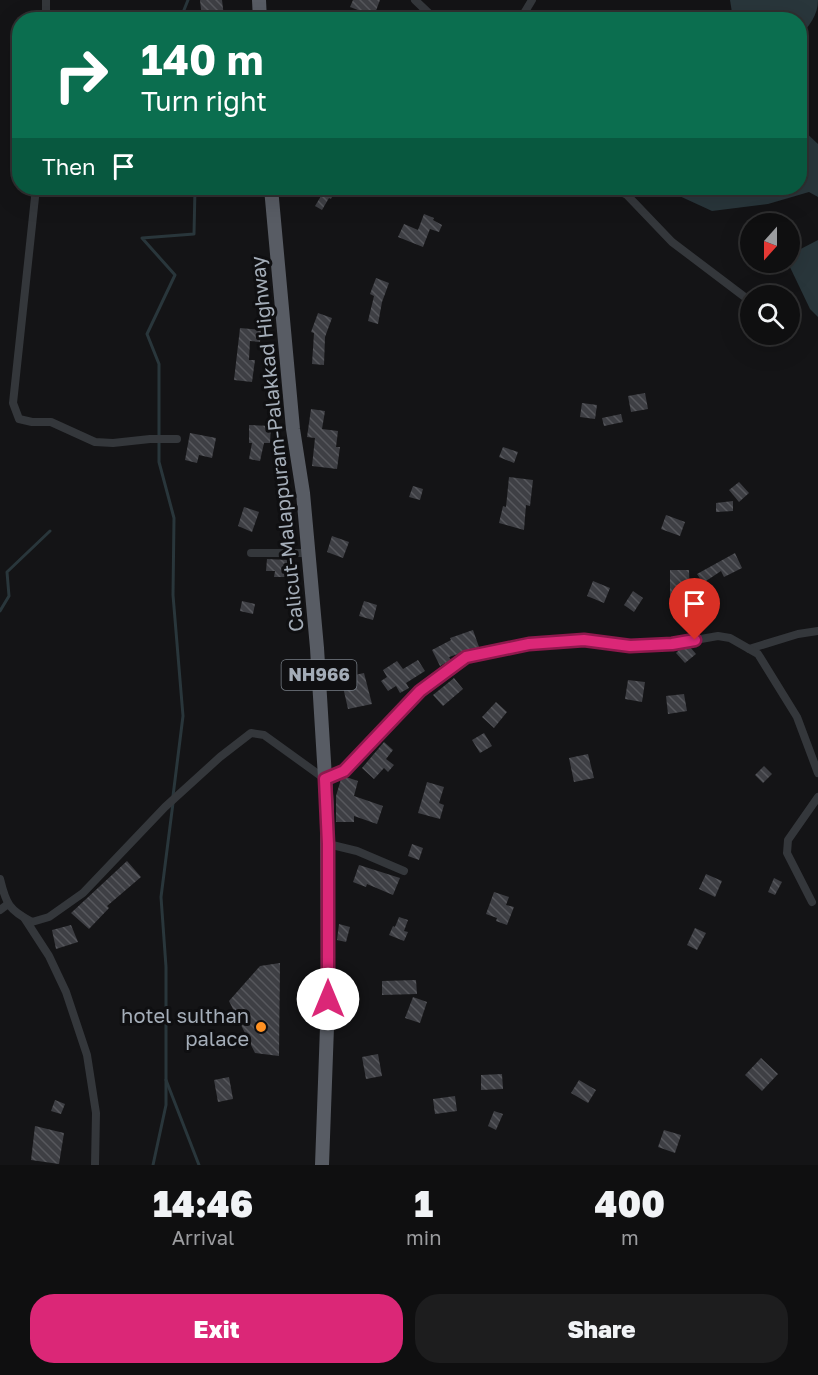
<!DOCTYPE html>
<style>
:root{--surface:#0f0f10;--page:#1d1d1e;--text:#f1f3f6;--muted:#9b9c9f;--line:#2f2f30;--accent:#db2777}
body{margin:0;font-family:"Golos Text",sans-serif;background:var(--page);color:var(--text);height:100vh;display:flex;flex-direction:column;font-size:22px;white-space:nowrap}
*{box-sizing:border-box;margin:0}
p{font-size:20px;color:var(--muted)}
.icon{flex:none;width:33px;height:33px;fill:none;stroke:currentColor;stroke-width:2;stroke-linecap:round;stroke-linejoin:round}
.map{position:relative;height:1165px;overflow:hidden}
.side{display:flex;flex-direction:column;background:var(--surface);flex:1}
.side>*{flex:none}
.banner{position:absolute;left:12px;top:12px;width:795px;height:183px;border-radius:24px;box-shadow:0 6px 24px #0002,0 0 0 2px var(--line);background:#0b6e4f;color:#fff;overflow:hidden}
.needle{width:39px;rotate:201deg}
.tools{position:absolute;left:740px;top:213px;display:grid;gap:12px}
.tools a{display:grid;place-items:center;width:60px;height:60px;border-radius:50%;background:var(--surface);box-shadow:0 6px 24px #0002,0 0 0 2px var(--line);font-size:30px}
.pin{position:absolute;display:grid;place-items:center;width:51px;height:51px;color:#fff;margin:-62px -26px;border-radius:50% 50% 50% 0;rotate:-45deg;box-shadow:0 0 6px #0007}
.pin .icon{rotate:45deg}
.me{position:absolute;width:66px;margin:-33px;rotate:0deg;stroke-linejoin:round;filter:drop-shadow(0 0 4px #0008)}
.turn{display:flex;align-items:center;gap:21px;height:126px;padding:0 30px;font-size:27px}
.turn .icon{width:78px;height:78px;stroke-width:2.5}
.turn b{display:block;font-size:42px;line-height:51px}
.then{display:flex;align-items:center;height:57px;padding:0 30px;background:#0003;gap:12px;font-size:22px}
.eta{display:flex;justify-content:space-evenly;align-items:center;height:102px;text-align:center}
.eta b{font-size:36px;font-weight:800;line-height:42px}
.button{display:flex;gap:12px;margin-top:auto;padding:12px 30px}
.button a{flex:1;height:69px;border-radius:24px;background:var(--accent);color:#fff;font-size:24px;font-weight:800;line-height:69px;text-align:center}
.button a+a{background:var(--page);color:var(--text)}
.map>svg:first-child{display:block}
.water{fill:#29363b}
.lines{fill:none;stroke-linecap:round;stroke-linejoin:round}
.stream{stroke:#29363b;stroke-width:3}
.building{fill:url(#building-back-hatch)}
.minor{stroke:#34373b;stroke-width:8}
.trunk{stroke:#585c64;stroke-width:14}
.route-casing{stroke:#8e194d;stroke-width:15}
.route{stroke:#db2777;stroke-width:10}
.poi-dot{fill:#ff9122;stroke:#0f0f11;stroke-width:2}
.labels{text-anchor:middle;stroke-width:6;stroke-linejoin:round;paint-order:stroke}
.shield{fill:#0f0f11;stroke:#777e86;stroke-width:1.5}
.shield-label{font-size:18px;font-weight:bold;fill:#a4adb8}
.street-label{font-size:20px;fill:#a4adb8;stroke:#0f0f11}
.poi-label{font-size:20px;fill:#a4adb8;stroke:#0f0f11;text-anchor:end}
</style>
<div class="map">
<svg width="818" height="1165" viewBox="0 0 818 1165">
<defs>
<pattern id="building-back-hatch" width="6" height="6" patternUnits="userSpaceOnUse" patternTransform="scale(1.5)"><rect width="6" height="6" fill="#3e3f44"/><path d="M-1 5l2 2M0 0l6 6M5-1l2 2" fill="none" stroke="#57585d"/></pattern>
</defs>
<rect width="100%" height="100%" fill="#141416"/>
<!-- water -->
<g class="water">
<path d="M730 0H818C818 16 809 25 800 37V20L733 19Z"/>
<polygon points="800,127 818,144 818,197 809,192 768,204 712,211 662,188 800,188"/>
<polygon points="818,240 818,317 810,309 788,263 789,255"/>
</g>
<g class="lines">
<!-- stream -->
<g class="stream">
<polyline points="180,20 188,0"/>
<polyline points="0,611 9,596 7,572 50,531"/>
<polyline points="173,796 183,716 173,595 174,518 159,462 159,364 147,334 175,275 142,238 194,234 195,188"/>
<polyline points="166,1080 199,1165"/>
<polyline points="153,1165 166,1105 166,967 161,897 173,803"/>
</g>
</g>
<!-- building -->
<g class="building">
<polygon points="200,0 222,0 224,17 202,19"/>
<polygon points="353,0 380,0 374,16 350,7"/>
<polygon points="301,188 335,188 331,199 329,198 322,210 315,206 321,196 301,189"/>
<polygon points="380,188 406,188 402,197"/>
<polygon points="424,214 434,218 433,220 442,225 439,232 430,229 423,247 398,237 404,224 418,230"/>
<polygon points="376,278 389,283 382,302 378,324 368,321 374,296 370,294"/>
<polygon points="318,313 332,318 325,337 324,365 312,364 314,333 311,332"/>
<polygon points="240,328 261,330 260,342 250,341 249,360 255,360 252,382 234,380"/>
<polygon points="645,393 648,409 631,412 628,396"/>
<polygon points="582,403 597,405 595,419 580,417"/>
<polygon points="311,409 325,411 322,429 338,431 336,447 340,447 337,469 312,466 315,438 307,437"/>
<polygon points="621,414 623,422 604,426 602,418"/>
<polygon points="249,425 271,426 270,443 264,443 260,461 249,459 252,443 249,443"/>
<polygon points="190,433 216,438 212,458 199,455 197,463 185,460"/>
<polygon points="503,447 518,452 514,463 499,457"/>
<polygon points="509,477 533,480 530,506 526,505 524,530 499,523 503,506 506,507"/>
<polygon points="739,482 749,493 739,502 729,490"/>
<polygon points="413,486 423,489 420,500 409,497"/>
<polygon points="733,501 733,511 716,512 716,503"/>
<polygon points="244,507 259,512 252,532 238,526"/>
<polygon points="666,515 685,522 680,536 661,529"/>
<polygon points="332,536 349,542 343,558 327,552"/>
<polygon points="735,553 742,568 724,577 721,571 703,583 697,574"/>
<polygon points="267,559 289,560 288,577 274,577 275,571 266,571"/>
<polygon points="670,570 689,570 690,596 670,596"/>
<polygon points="593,581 610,588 604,603 587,596"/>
<polygon points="633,591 643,598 634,612 624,605"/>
<polygon points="242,601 255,604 253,614 240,611"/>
<polygon points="364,601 377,605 373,620 359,616"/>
<polygon points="473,630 479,647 449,657 451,660 440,666 432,650 451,640 450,638"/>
<polygon points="690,647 696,654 685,663 676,653 680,649"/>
<polygon points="418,660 425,671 406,683 409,688 400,693 396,686 388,691 381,681 387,677 383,670 397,661 403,669"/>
<polygon points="364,673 372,704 348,709 341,678"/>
<polygon points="454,678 463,689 443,706 433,695"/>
<polygon points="628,680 645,682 642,702 625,699"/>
<polygon points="684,694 687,711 668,714 666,696"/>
<polygon points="496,702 507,712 494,728 482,717"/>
<polygon points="484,733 492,746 480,753 472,740"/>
<polygon points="384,742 393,750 386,759 394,765 388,772 384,768 374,779 362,768"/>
<polygon points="588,754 594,778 574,782 569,758"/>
<polygon points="764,766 772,774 763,783 755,775"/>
<polygon points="346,777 358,781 354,796 383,806 377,824 354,816 354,822 336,822 336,796 341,779"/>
<polygon points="427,782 444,787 439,803 444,805 440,819 418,813"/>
<polygon points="412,844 423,848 419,860 408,856"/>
<polygon points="127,861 141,877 107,906 109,908 89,929 71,913"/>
<polygon points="359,865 400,878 393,895 367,884 366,887 353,882"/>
<polygon points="706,874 722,881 715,897 699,889"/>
<polygon points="774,878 782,882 775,895 768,892"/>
<polygon points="494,892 509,897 506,905 514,907 507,925 496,921 497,918 486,914"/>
<polygon points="399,917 408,920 404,931 408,932 404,941 389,935 393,926 395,927"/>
<polygon points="339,924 350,927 346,942 337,940"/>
<polygon points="71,925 78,942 56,949 52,930"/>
<polygon points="695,928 706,933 697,950 687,945"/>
<polygon points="280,963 279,1056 255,1053 229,1001 260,966"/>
<polygon points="416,980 417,994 382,995 382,981"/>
<polygon points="413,997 427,1002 420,1023 405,1018"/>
<polygon points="378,1054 382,1076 366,1079 362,1057"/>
<polygon points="761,1058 778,1074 762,1091 745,1075"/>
<polygon points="502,1074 503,1089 481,1090 481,1075"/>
<polygon points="229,1077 233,1099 218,1102 214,1080"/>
<polygon points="579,1080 596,1090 588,1103 571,1093"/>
<polygon points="455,1096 457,1111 435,1114 433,1099"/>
<polygon points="55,1100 65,1104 61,1114 51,1111"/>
<polygon points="494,1111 503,1114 496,1130 488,1126"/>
<polygon points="35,1126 64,1133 59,1164 31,1160"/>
<polygon points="664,1130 681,1135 675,1153 658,1147"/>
</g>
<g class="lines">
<!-- minor -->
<g class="minor">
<polyline points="415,0 436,20"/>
<polyline points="46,20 46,0"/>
<polyline points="520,20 532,0"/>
<polyline points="36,188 13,403 19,419 32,422 51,422 95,442 113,443 150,439 177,439"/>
<polyline points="613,188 627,195 672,242 750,301"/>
<polyline points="251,553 309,553"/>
<polyline points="749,649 798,634 818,631"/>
<polyline points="328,844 357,851 404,871"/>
<path d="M0 879C6 904 9 910 32 922L49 917 83 893 165 807 220 757 251 733 264 735 325 779 344 771 420 691 466 657 529 643 584 640 630 646 672 644 718 636 730 638 758 654 797 717 818 773"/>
<polyline points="812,902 787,853 788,840 818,797"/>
<polyline points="0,910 8,904"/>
<polyline points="25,919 49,956 66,992 87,1055 96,1113 95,1165"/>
</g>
<!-- trunk -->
<g class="trunk">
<polyline points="259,0 260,20"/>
<polyline points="271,188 293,429 303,493 317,648 327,810 328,999 322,1165"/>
</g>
</g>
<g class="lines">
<!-- route casing -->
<g class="route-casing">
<polyline id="route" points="328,999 328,844 325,779 344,771 420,691 466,657 529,644 584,640 630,646 672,644 695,640"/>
</g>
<!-- route -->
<use href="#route" class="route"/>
</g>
<!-- markers -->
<circle class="poi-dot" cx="261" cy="1027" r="6"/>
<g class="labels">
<!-- shield labels -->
<rect class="shield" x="281.5" y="660" width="75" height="30" rx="4.5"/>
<g class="shield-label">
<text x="319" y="681">NH966</text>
</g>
<!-- street labels -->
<g class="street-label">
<text transform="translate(277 444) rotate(-96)" y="7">Calicut-Malappuram-Palakkad Highway</text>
</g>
<!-- poi labels -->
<g class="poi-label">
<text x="249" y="1023">hotel sulthan<tspan x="249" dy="23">palace</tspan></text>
</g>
</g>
</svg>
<div class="tools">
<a><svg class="needle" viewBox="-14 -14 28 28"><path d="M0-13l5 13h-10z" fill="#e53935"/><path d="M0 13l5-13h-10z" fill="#9b9c9f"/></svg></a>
<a><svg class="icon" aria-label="search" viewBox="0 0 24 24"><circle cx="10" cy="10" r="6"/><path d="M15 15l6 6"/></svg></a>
</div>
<div class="pin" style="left:695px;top:640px;background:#d93025"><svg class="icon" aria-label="arrive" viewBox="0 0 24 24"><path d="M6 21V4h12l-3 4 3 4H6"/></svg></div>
<svg class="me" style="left:328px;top:999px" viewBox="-20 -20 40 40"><circle r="19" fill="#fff"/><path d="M0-13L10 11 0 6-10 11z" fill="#db2777"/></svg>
<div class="banner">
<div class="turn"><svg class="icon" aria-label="right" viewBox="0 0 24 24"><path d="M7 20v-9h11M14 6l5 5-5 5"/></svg><div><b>140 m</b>Turn right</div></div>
<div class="then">Then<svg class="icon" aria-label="arrive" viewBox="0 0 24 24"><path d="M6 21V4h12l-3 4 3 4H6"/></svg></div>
</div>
</div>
<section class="side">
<div class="eta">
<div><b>14:46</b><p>Arrival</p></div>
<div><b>1</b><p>min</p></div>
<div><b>400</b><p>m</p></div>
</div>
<div class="button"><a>Exit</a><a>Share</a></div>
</section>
